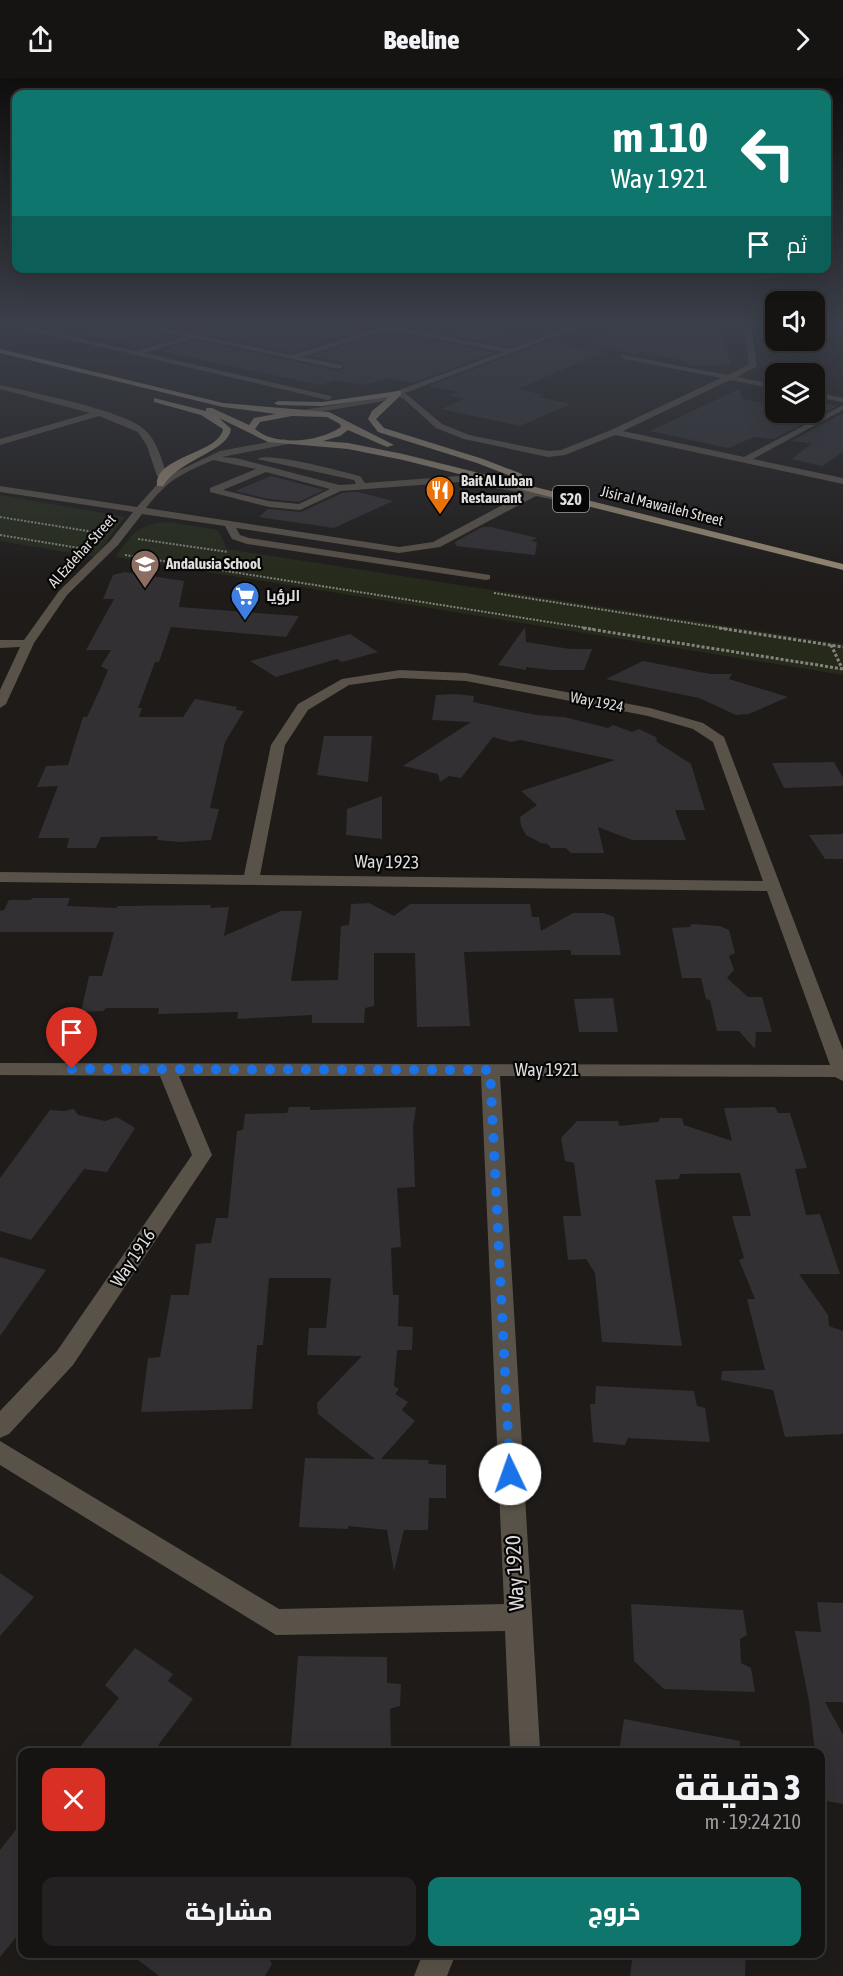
<!DOCTYPE html>
<html lang="ar">
<meta charset="utf-8">
<style>
:root{--surface:#161413;--page:#232121;--text:#f1f3f6;--muted:#9e9ea0;--line:#353333;--accent:#0f766e}
body{margin:0;font-family:"Asap Condensed",Cairo,sans-serif;background:var(--page);color:var(--text);direction:rtl;height:100vh;display:flex;flex-direction:column;font-size:22px;white-space:nowrap}
*{box-sizing:border-box;margin:0}
p{font-size:20px;color:var(--muted)}
.icon{flex:none;width:33px;height:33px;fill:none;stroke:currentColor;stroke-width:2;stroke-linecap:round;stroke-linejoin:round}
.map{position:relative;flex:1;overflow:hidden;direction:ltr}
.details{position:absolute;left:18px;top:1670px;width:807px;height:210px;display:flex;flex-direction:column;background:var(--surface);border-radius:12px;box-shadow:0 6px 24px #0002,0 0 0 2px var(--line);direction:rtl}
.details>*{flex:none}
.hud{position:absolute;left:12px;top:12px;width:819px;height:183px;border-radius:12px;box-shadow:0 6px 24px #0002,0 0 0 2px var(--line);direction:rtl;background:#0f766e;color:#fff;overflow:hidden}
.buttons{position:absolute;left:765px;top:213px;display:grid;gap:12px}
.buttons a{display:grid;place-items:center;width:60px;height:60px;border-radius:12px;background:var(--surface);box-shadow:0 6px 24px #0002,0 0 0 2px var(--line);font-size:30px}
.pin{position:absolute;display:grid;place-items:center;width:51px;height:51px;color:#fff;margin:-62px -26px;border-radius:50% 50% 50% 0;rotate:-45deg;box-shadow:0 0 6px #0007}
.pin .icon{rotate:45deg}
.me{position:absolute;width:66px;margin:-33px;rotate:357deg;stroke-linejoin:round;filter:drop-shadow(0 0 4px #0008)}
.turn{display:flex;align-items:center;gap:21px;height:126px;padding:0 24px;font-size:27px}
.turn .icon{width:78px;height:78px;stroke-width:2.5}
.turn b{display:block;font-size:42px;line-height:51px}
.then{display:flex;align-items:center;height:57px;padding:0 24px;background:#0003;gap:12px;font-size:22px}
.round{display:grid;place-items:center;flex:none;width:63px;height:63px;border-radius:12px;background:var(--page)}
.overview{display:flex;align-items:center;justify-content:space-between;height:102px;padding:0 24px}
h1{font-size:36px;font-weight:800;line-height:45px}
.button{display:flex;gap:12px;margin-top:auto;padding:12px 24px}
.button a{flex:1;height:69px;border-radius:12px;background:var(--accent);color:#fff;font-size:24px;font-weight:800;line-height:69px;text-align:center}
.button a+a{background:var(--page);color:var(--text)}
header{display:flex;justify-content:space-between;align-items:center;height:78px;padding:0 24px;background:var(--surface);font-size:27px;font-weight:800}
.map>svg:first-child{display:block}
.green{fill:#252a1a}
.building{fill:#323033}
.lines{fill:none;stroke-linecap:round;stroke-linejoin:round}
.path-far1{stroke:#858381;stroke-width:2;stroke-dasharray:2 1.5;stroke-linecap:butt}
.path{stroke:#858381;stroke-width:3;stroke-dasharray:3 2;stroke-linecap:butt}
.minor{fill:#595248;fill-rule:evenodd}
.major{fill:#978973;fill-rule:evenodd}
.route{stroke:#1a73e8;stroke-width:10;stroke-dasharray:0 18}
.labels{text-anchor:middle;stroke-width:4.5;stroke-linejoin:round;paint-order:stroke}
.far-poi-label{font-size:15px;font-weight:bold;fill:#e0dedd;stroke:#070606;text-anchor:start}
.far-street-label{font-size:15px;fill:#e0dedd;stroke:#070606}
.shield{fill:#070606;stroke:#9f9d9c;stroke-width:1.5}
.shield-label{font-size:16px;font-weight:bold;fill:#e0dedd}
.street-label{font-size:18px;fill:#e0dedd;stroke:#070606}
.near-street-label{font-size:21px;fill:#e0dedd;stroke:#070606}
</style>
<header><svg class="icon" aria-label="forward" viewBox="0 0 24 24"><path d="M9 5l7 7-7 7"/></svg>Beeline<svg class="icon" aria-label="share" viewBox="0 0 24 24"><path d="M12 15V3M7 8l5-5 5 5M5 13v7h14v-7"/></svg></header>
<div class="map">
<svg width="843" height="1898" viewBox="0 0 843 1898">
<rect width="100%" height="100%" fill="#1e1b19"/>
<!-- green -->
<g class="green">
<polygon points="0,417 125,439 95,479 0,463"/>
<path d="M169 444 218 452 227 471 843 566V597L115 479C134 455 137 446 169 444Z"/>
</g>
<!-- building -->
<g class="building">
<polygon points="93,249 145,249 146,251 177,259 142,269 92,258"/>
<polygon points="168,249 371,249 371,250 292,275"/>
<polygon points="622,249 721,254 731,286 693,288 688,287 687,284 641,273 636,276 593,266"/>
<polygon points="476,250 514,258 531,261 511,269 454,258"/>
<polygon points="378,257 429,267 439,263 495,275 412,305 389,300 364,307 335,302 320,307 160,273 195,262 339,293 345,290 342,285 311,278"/>
<polygon points="546,264 603,275 517,311 544,317 539,319 571,326 520,348 441,331 465,321 449,318 458,314 429,308"/>
<polygon points="739,311 742,321 776,328 776,334 814,334 814,323 837,328 774,361 754,359 728,370 650,353"/>
<polygon points="843,335 843,374 822,388 792,381 812,365 791,363"/>
<polygon points="271,398 324,412 299,424 269,421 235,413"/>
<polygon points="352,414 358,414 393,423 334,450 259,439 268,431 301,434 342,415"/>
<polygon points="482,449 491,449 537,460 531,463 537,464 535,477 456,468 455,464"/>
<polygon points="125,494 184,503 179,529 299,538 286,559 171,549 159,584 155,584 138,630 142,630 139,639 183,639 195,621 237,629 236,632 244,633 225,664 210,730 219,731 211,762 180,764 157,762 158,758 101,759 96,770 67,770 69,760 38,760 58,708 37,709 46,688 68,687 83,639 87,639 100,611 108,592 101,588 111,572 86,572 114,521 103,521 113,497"/>
<polygon points="525,549 526,564 570,571 592,571 584,592 551,592 526,589 526,592 498,587"/>
<polygon points="350,556 378,574 342,584 337,581 276,599 250,583"/>
<polygon points="643,583 710,596 732,596 729,601 788,619 749,636 736,637 699,620 606,601"/>
<polygon points="455,616 474,618 473,624 536,637 564,639 608,650 613,647 632,654 639,651 656,659 657,664 691,686 705,732 675,732 686,762 632,762 598,749 604,775 571,775 566,770 551,770 548,766 541,765 526,757 521,748 520,739 537,727 521,713 615,682 520,662 511,664 493,659 461,700 449,698 440,704 438,696 403,688 471,644 432,642 436,617"/>
<polygon points="324,658 372,658 368,704 317,697"/>
<polygon points="834,684 843,700 843,708 784,710 772,685"/>
<polygon points="382,718 382,761 346,757 347,731"/>
<polygon points="843,756 843,781 825,781 809,757"/>
<polygon points="32,820 70,820 67,828 117,830 117,828 210,827 211,830 229,829 224,858 281,833 302,833 291,903 338,902 341,848 349,847 351,826 369,825 394,838 410,826 530,826 532,839 539,839 541,853 573,835 604,835 614,839 621,877 571,877 571,872 464,874 470,948 417,949 415,875 374,875 374,928 365,930 364,945 312,945 312,937 237,941 238,934 158,936 159,930 106,930 103,933 81,934 89,898 102,898 114,854 0,854 0,833 4,832 9,822 31,822"/>
<polygon points="692,846 720,848 729,852 735,875 729,878 734,892 727,900 748,919 762,919 772,954 756,954 755,971 739,953 717,953 710,922 706,921 701,900 682,900 672,850 690,849"/>
<polygon points="613,920 618,954 579,954 574,921"/>
<polygon points="289,1029 310,1029 310,1032 416,1029 413,1049 415,1109 397,1110 401,1169 391,1170 393,1217 399,1217 398,1248 413,1249 412,1272 397,1272 394,1308 399,1311 395,1316 408,1324 402,1332 415,1343 381,1381 428,1382 429,1386 446,1387 446,1420 429,1420 428,1452 404,1452 394,1493 387,1452 348,1448 348,1451 299,1449 305,1380 375,1381 318,1336 317,1325 362,1278 307,1277 309,1250 326,1250 331,1200 269,1200 263,1267 257,1267 252,1331 141,1334 148,1280 160,1279 171,1217 189,1217 196,1166 211,1165 216,1140 228,1140 237,1053 243,1052 245,1036 287,1035"/>
<polygon points="775,1029 778,1035 790,1035 807,1090 795,1091 806,1137 820,1136 840,1196 799,1196 828,1237 829,1248 843,1253 843,1356 785,1359 773,1312 721,1302 722,1293 765,1292 747,1221 755,1221 739,1182 744,1180 732,1138 751,1138 740,1095 680,1096 679,1101 655,1102 682,1268 602,1264 595,1195 586,1181 568,1182 563,1138 581,1138 574,1085 565,1083 561,1060 577,1043 618,1043 619,1048 658,1044 660,1040 682,1040 684,1047 732,1063 724,1030"/>
<polygon points="74,1031 78,1037 105,1043 117,1039 135,1050 107,1094 84,1091 31,1162 0,1153 0,1100 50,1032 63,1033"/>
<polygon points="0,1179 46,1192 0,1258"/>
<polygon points="596,1308 694,1313 697,1328 705,1330 710,1364 628,1360 625,1367 593,1364 590,1326 595,1326"/>
<polygon points="0,1495 34,1519 0,1558"/>
<polygon points="817,1524 843,1525 843,1624 825,1624 843,1657 843,1726 820,1722 820,1674 815,1674 809,1623 795,1553 821,1554"/>
<polygon points="631,1526 743,1532 747,1557 740,1561 741,1585 751,1590 755,1614 664,1611 634,1583"/>
<polygon points="135,1570 173,1596 168,1603 193,1621 153,1674 76,1674 119,1620 105,1607"/>
<polygon points="298,1578 387,1579 387,1605 401,1606 400,1628 390,1631 391,1668 291,1668"/>
<polygon points="624,1641 740,1663 739,1674 619,1674"/>
<polygon points="22,1744 22,1852 0,1879 0,1772"/>
<polygon points="129,1875 266,1875 272,1886 265,1898 159,1898"/>
<polygon points="633,1875 746,1875 745,1898 630,1898"/>
</g>
<g class="lines">
<!-- path-far1 -->
<g class="path-far1">
<polyline points="0,439 100,455"/>
<polyline points="0,457 85,471"/>
<polyline points="138,461 228,474"/>
<polyline points="125,477 593,551"/>
<polyline points="494,515 728,551"/>
</g>
<!-- path -->
<g class="path">
<polyline points="583,550 843,591"/>
<polyline points="719,550 843,569"/>
<polyline points="831,567 842,590"/>
</g>
<!-- minor -->
<g class="minor">
<polygon points="16,249 28,249 135,273 186,259 147,249 159,249 292,277 383,249 396,249 511,271 570,249 579,249 405,315 442,346 469,357 548,373 561,372 611,352 721,300 625,281 621,279 622,277 728,297 749,287 744,249 751,249 757,288 737,299 776,307 776,311 730,302 623,353 744,379 843,327 843,332 753,381 843,400 843,406 615,357 565,377 548,379 464,361 436,350 404,321 398,318 379,324 300,337 300,333 303,332 377,320 503,274 389,251 302,279 342,287 343,289 339,291 195,260 144,275 331,318 332,320 328,322"/>
<path d="M0 307C30 314 127 333 145 352 157 363 162 382 167 398L220 373 285 361 289 364 288 366 222 379 236 380 339 407 356 406 354 402 257 381C269 373 343 394 360 398L365 405 459 398 500 404 584 424 579 427 536 418 440 469 399 475 236 450 240 457 249 460 490 497V501L486 502 247 466 232 461 225 448 142 436 118 467 67 517 34 565 6 626 0 630V612L20 569 0 570V562H24L59 513 110 463 133 434 0 414V408L137 429 162 401 157 398 147 368 138 354 99 338 0 367V361L90 335 0 311ZM213 382 256 391 210 410V414L269 429 300 432 341 413 459 404 525 415 433 464 399 469 146 430C169 401 179 397 213 382ZM266 394 330 411 299 426 269 423 223 412Z"/>
<polygon points="814,314 843,320 843,324 814,319"/>
<path d="M400 592 466 595 650 630 703 645 724 659 843 972V1003L835 999 500 998 540 1670 538 1674H508L510 1669 505 1553 276 1557 0 1387V1363L279 1531 504 1526 481 998H179L212 1077 73 1287 9 1356 0 1360V1333L57 1273 192 1077 160 998 0 997V985L830 987 767 813 0 804V794L244 797 271 667 298 626 342 601ZM400 600 466 603 648 638 693 651 713 664 763 803 260 797 285 667 308 632 349 607Z"/>
<polygon points="423,1875 456,1875 447,1898 414,1898"/>
</g>
<!-- major -->
<g class="major">
<path d="M0 271 223 325 329 334 394 367 387 369 348 352 340 358 323 363 348 365 403 376 843 486V492L403 382 348 371 268 364 219 340 231 351C228 374 179 381 163 408H157C154 378 219 376 223 351L201 337 154 324V320L206 333V330H212L249 347 254 340 276 336 223 329 0 275ZM292 338 327 339 340 346 341 349C319 364 276 369 255 351L260 344Z"/>
<polygon points="398,313 401,313 401,317 376,341 384,350 483,381 522,396 522,400 516,400 477,385 378,354 368,341 372,333 389,319 322,328 278,327 274,325 278,323 322,324"/>
</g>
</g>
<!-- sky -->
<linearGradient id="sky" x2="0" y2="1"><stop stop-color="#100f0e"/><stop offset="0.48" stop-color="#3b3f49"/><stop offset="1" stop-color="#3b3f49" stop-opacity="0"/></linearGradient>
<rect width="843" height="514" fill="url(#sky)"/>
<g class="lines">
<!-- route -->
<polyline class="route" points="72,991 490,992 510,1396"/>
</g>
<!-- icons -->
<defs>
<g id="restaurant-pin" transform="scale(1.5)"><path d="M0 17L-7.5 6A9.5 9.5 0 1 1 7.5 6Z" fill="#e8710a" stroke="#070606"/><path d="M-5-6h1v4h1v-4h1v4h1v-4h1v5L-1.5 .5V6h-2V.5L-5-1ZM5-6V6H3V1.5H1.5Q1.5-4 5-6Z" fill="#fff"/></g>
<g id="school-pin" transform="scale(1.5)"><path d="M0 17L-7.5 6A9.5 9.5 0 1 1 7.5 6Z" fill="#8d6e63" stroke="#070606"/><path d="M0-5L7-2L0 1L-7-2ZM-4 1L0 2.5L4 1V4Q0 6-4 4Z" fill="#fff"/></g>
<g id="supermarket-pin" transform="scale(1.5)"><path d="M0 17L-7.5 6A9.5 9.5 0 1 1 7.5 6Z" fill="#3f7fe0" stroke="#070606"/><path d="M-6-5.5h2.5l.6 2H6L4.5 2H-2.5L-4.4-4H-6ZM-1.5 3.2a1.3 1.3 0 1 0 .1 0ZM3 3.2a1.3 1.3 0 1 0 .1 0Z" fill="#fff"/></g>
</defs>
<g fill-rule="evenodd">
<use href="#restaurant-pin" x="440" y="412"/>
<use href="#school-pin" x="145" y="486"/>
<use href="#supermarket-pin" x="245" y="518"/>
</g>
<g class="labels">
<!-- far-poi labels -->
<g class="far-poi-label">
<text x="461" y="408">Bait Al Luban<tspan x="461" dy="17">Restaurant</tspan></text>
<text x="166" y="491">Andalusia School</text>
<text x="266" y="523">الرؤيا</text>
</g>
<!-- far-street labels -->
<g class="far-street-label">
<text transform="translate(662 428) rotate(14)" y="5">Jisir al Mawaileh Street</text>
<text transform="translate(82 473) rotate(-48)" y="5">Al Ezdehar Street</text>
<text transform="translate(597 624) rotate(11)" y="5">Way 1924</text>
</g>
<!-- shield labels -->
<rect class="shield" x="553" y="408" width="36" height="26" rx="4.5"/>
<g class="shield-label">
<text x="571" y="427">S20</text>
</g>
<!-- street labels -->
<g class="street-label">
<text transform="translate(387 784) rotate(1)" y="6">Way 1923</text>
<text x="547" y="998">Way 1921</text>
<text transform="translate(133 1180) rotate(-56)" y="6">Way 1916</text>
</g>
<!-- near-street labels -->
<g class="near-street-label">
<text transform="translate(515 1495) rotate(-93)" y="7">Way 1920</text>
</g>
</g>
</svg>
<div class="buttons">
<a><svg class="icon" aria-label="sound" viewBox="0 0 24 24"><path d="M4 9h4l5-4v14l-5-4H4zM17 9q2 3 0 6"/></svg></a>
<a><svg class="icon" aria-label="layers" viewBox="0 0 24 24"><path d="M12 4l9 5-9 5-9-5zM3 14l9 5 9-5"/></svg></a>
</div>
<div class="pin" style="left:72px;top:991px;background:#d93025"><svg class="icon" aria-label="arrive" viewBox="0 0 24 24"><path d="M6 21V4h12l-3 4 3 4H6"/></svg></div>
<svg class="me" style="left:510px;top:1396px" viewBox="-20 -20 40 40"><circle r="19" fill="#fff"/><path d="M0-13L10 11 0 6-10 11z" fill="#1a73e8"/></svg>
<div class="hud">
<div class="turn"><svg class="icon" aria-label="left" viewBox="0 0 24 24"><path d="M17 20v-9H6M10 6l-5 5 5 5"/></svg><div><b>110 m</b>Way 1921</div></div>
<div class="then">ثم<svg class="icon" aria-label="arrive" viewBox="0 0 24 24"><path d="M6 21V4h12l-3 4 3 4H6"/></svg></div>
</div>
<section class="details">
<div class="overview"><div><h1>3 دقيقة</h1><p>210 m · 19:24</p></div><a class="round" style="background:#d93025;color:#fff"><svg class="icon" aria-label="close" viewBox="0 0 24 24"><path d="M6 6l12 12M18 6L6 18"/></svg></a></div>
<div class="button"><a>خروج</a><a>مشاركة</a></div>
</section>
</div>
